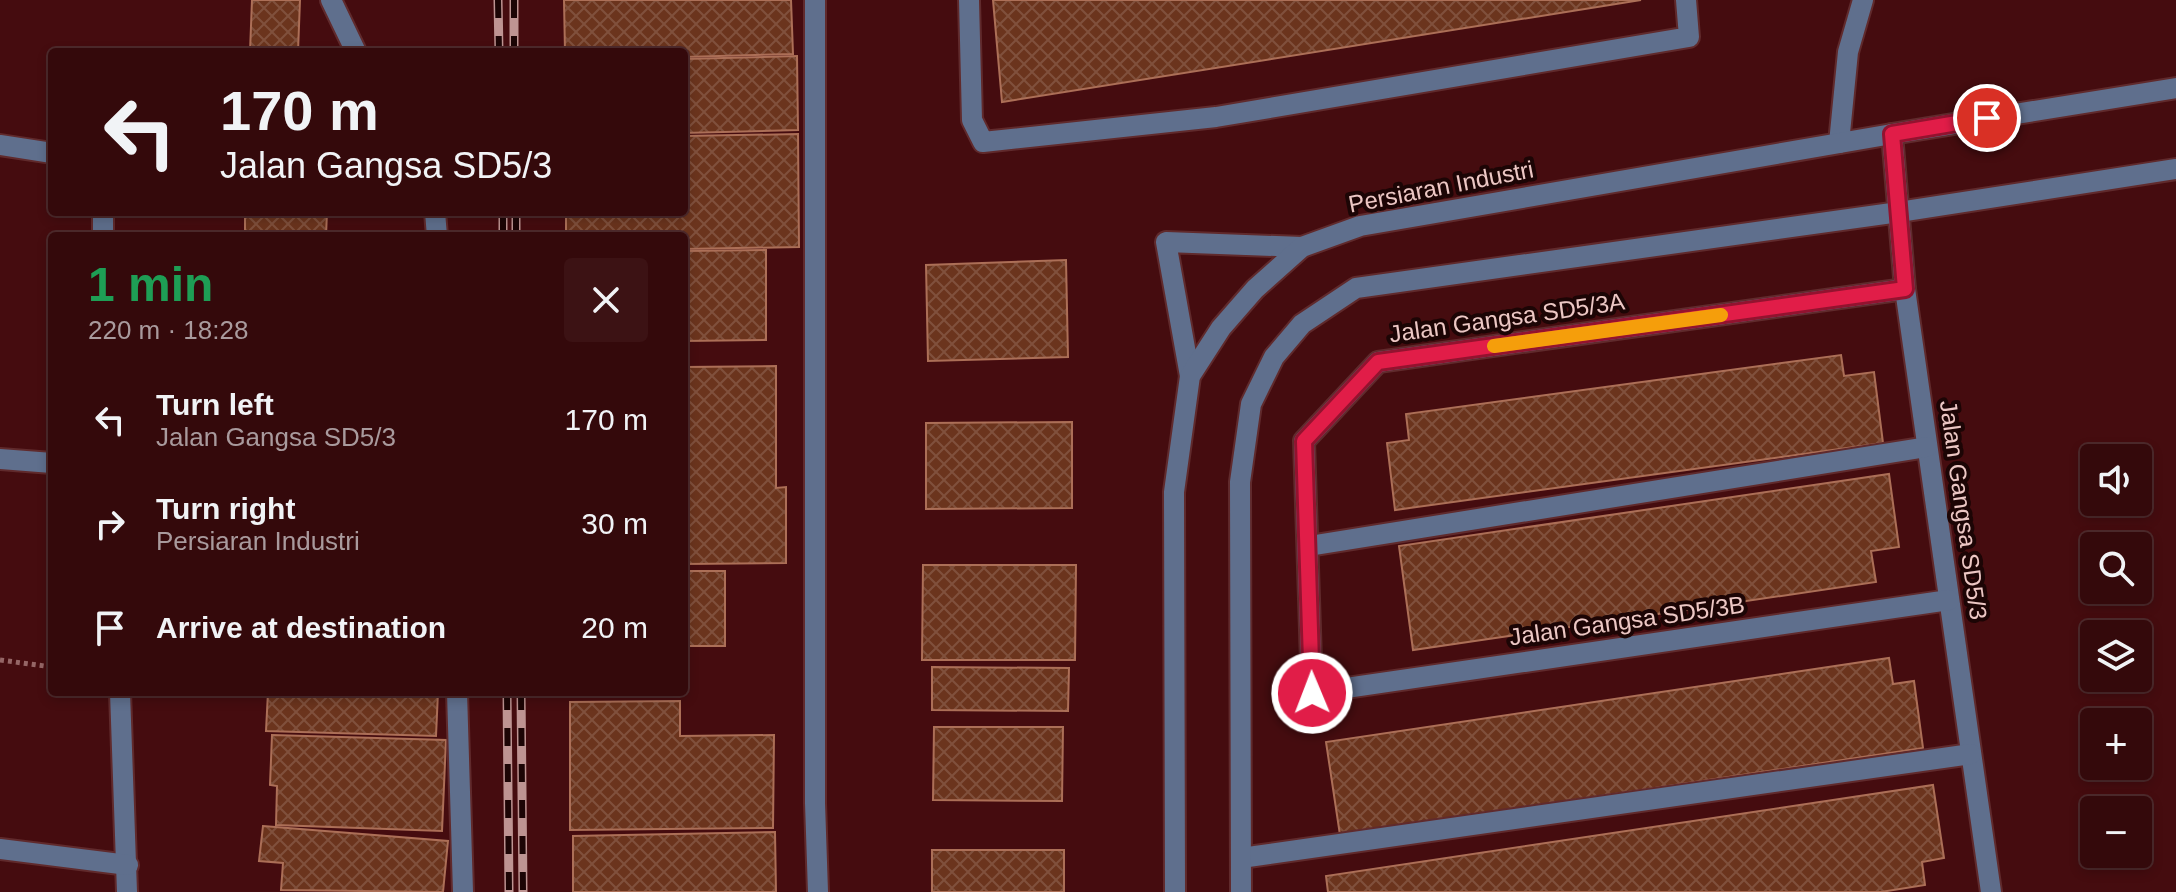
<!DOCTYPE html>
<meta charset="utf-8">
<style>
:root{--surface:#34090b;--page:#3c1214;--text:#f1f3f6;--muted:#a99a9d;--line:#4e2a2c}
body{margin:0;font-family:Arial,sans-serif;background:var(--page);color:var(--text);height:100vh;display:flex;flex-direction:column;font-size:30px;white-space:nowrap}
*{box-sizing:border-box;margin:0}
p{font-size:26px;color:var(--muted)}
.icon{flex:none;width:44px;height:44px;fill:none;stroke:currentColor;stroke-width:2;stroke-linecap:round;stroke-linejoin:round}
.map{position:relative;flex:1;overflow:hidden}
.details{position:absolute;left:48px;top:232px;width:640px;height:464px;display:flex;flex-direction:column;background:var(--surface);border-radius:8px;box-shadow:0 4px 12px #0003,0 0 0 2px var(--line)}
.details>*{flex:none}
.top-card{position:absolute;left:48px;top:48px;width:640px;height:168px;border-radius:8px;box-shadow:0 4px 12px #0003,0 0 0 2px var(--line);background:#34090b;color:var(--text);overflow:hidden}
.tools{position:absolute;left:2080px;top:444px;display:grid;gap:16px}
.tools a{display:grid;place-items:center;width:72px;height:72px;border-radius:8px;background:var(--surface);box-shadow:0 4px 12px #0003,0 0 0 2px var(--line);font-size:40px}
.pin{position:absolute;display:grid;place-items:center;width:68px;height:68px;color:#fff;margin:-34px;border:4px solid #fff;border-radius:50%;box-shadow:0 2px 8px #0007}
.me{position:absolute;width:88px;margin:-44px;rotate:359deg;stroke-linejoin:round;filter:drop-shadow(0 0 6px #0008)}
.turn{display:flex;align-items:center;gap:28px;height:168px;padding:0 40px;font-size:36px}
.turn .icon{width:104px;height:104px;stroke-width:2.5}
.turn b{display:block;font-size:56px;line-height:68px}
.round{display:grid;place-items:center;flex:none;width:84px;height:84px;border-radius:8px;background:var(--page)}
.summary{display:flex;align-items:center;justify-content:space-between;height:136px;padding:0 40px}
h1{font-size:48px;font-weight:800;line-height:60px;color:#1e9e55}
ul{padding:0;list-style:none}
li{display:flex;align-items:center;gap:24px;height:104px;padding:0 40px}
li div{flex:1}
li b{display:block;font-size:30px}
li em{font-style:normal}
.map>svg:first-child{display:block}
.building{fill:url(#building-cross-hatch);stroke:#ac6f57;stroke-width:2}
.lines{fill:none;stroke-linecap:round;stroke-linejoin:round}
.minor-casing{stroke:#602a2c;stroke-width:24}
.path{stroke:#956666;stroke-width:5;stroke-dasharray:4 4;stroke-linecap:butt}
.minor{stroke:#5f6f8d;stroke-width:20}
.rail-casing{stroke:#be9492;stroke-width:9}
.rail{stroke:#1c0505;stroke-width:6;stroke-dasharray:18;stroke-linecap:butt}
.route-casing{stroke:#92132f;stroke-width:20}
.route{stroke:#e11d48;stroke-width:14}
.slow{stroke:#f59e0b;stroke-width:14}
.labels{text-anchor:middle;stroke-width:8;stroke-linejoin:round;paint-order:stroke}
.street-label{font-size:24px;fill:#ecc7c4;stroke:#1c0505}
</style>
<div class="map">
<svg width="2176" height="892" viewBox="0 0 2176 892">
<defs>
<pattern id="building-cross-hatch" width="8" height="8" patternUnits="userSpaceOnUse" patternTransform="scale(2)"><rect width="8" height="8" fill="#6b341d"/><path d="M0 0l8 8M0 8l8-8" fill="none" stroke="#80503c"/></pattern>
</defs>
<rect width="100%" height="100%" fill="#450c0f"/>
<!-- building -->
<g class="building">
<polygon points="252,0 300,0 298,52 250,52"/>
<polygon points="564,0 791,0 793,54 684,57 684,52 565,52"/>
<polygon points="993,0 1641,0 1002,102"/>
<polygon points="797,56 798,130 684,133 684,59"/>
<polygon points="798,134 799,247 684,249 684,236 566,236 566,212 684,212 684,136"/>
<polygon points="245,212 327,212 326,236 245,236"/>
<polygon points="766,250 766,340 684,341 684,251"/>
<polygon points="1066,260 1068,357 928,361 926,265"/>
<polygon points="1841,355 1844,376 1874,372 1883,443 1395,510 1387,443 1409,440 1406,414"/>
<polygon points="776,366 776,488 786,487 786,563 684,564 684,367"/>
<polygon points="1072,422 1072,508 926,509 926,423"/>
<polygon points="1889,474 1899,547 1871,551 1876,582 1413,650 1399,546"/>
<polygon points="923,565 1076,565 1075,660 922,660"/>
<rect x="684" y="571" width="41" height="75"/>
<polygon points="1889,658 1893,684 1914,681 1923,748 1340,835 1326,742"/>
<polygon points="932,667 1069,668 1068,711 932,710"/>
<polygon points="268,692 438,692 436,736 266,731"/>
<polygon points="680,701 680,736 774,735 773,828 570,830 570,702"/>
<polygon points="934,727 1063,727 1062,801 933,800"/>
<polygon points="272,735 446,740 442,831 276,825 277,786 270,785"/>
<polygon points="1933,785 1944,858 1922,862 1925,885 1881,892 1328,892 1326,876"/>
<polygon points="263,826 448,841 443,892 281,890 283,863 259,861"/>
<polygon points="775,832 776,892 573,892 573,836"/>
<rect x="932" y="850" width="132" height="42"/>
</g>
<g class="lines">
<!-- minor casing -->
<g class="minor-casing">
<g id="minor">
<polyline points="331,0 356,52"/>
<polyline points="815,0 815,803 818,892"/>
<polyline points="969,0 972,120 983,142 1216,117 1689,37 1686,0"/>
<polyline points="1892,134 1905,289 1991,892"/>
<polyline points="1839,143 1848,52 1863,0"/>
<polyline points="0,145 52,153"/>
<polyline points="103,212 103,236"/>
<polyline points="435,212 437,236"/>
<polyline points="1905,289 1378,362 1304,441 1312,693 1949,600"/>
<polyline points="1190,376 1166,242 1302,247"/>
<polyline points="0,459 52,463"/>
<polyline points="1309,546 1927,447"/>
<polyline points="120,692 127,892"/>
<polyline points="457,692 463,892"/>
<polyline points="0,849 128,865"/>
<polyline points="1241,858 1971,754"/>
<polyline points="1175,892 1174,492 1190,376 1221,328 1255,289 1302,247 1360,226 1892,134 2176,88"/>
<polyline points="1241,892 1240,482 1251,404 1274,357 1302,324 1356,288 1899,212 2176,169"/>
</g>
</g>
<!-- path -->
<polyline class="path" points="0,660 52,667"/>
<!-- minor -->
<use href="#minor" class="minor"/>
<!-- rail casing -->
<g class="rail-casing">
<g id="rail">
<polyline points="498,0 499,52"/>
<polyline points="514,0 514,52"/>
<polyline points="503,212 503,236"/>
<polyline points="516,212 516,236"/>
<polyline points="507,692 509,892"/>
<polyline points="521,692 523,892"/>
</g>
</g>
<!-- rail -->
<use href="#rail" class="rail"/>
</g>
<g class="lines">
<!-- route casing -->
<g class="route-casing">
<polyline id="route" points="1312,693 1304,441 1378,362 1905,289 1892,134 1987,118"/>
</g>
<!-- route -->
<use href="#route" class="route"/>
<!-- slow -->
<polyline class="slow" points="1494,346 1721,315"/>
</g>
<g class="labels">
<!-- street labels -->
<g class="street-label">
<text transform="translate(1441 187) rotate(-11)" y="8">Persiaran Industri</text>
<text transform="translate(1507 318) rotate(-8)" y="8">Jalan Gangsa SD5/3A</text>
<text transform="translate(1963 510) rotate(82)" y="8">Jalan Gangsa SD5/3</text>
<text transform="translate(1627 621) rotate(-8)" y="8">Jalan Gangsa SD5/3B</text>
</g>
</g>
</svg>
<div class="tools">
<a><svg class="icon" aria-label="sound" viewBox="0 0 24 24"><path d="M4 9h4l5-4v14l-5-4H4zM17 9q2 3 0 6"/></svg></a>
<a><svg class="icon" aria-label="search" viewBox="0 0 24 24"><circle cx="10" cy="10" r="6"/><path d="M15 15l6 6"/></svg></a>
<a><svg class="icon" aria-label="layers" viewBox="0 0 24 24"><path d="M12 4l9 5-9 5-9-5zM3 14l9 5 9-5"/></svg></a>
<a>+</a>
<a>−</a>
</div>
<div class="pin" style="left:1987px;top:118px;background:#d93025"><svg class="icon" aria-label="arrive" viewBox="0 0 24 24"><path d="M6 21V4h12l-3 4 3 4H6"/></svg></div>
<svg class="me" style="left:1312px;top:693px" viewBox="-20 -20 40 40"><circle r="17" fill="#e11d48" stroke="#fff" stroke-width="3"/><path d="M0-11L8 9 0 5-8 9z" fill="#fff"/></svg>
<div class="top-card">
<div class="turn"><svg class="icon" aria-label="left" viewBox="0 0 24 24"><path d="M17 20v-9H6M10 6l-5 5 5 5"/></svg><div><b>170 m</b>Jalan Gangsa SD5/3</div></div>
</div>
<section class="details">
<div class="summary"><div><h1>1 min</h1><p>220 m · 18:28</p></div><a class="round"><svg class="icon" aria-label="close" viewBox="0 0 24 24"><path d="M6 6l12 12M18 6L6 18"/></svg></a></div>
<ul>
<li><svg class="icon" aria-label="left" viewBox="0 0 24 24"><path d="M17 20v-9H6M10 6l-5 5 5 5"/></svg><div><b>Turn left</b><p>Jalan Gangsa SD5/3</p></div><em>170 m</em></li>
<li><svg class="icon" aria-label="right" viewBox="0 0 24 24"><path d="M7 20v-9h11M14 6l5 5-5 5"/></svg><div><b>Turn right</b><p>Persiaran Industri</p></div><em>30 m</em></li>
<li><svg class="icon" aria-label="arrive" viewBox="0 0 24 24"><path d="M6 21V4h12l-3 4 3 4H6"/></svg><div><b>Arrive at destination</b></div><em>20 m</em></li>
</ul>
</section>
</div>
